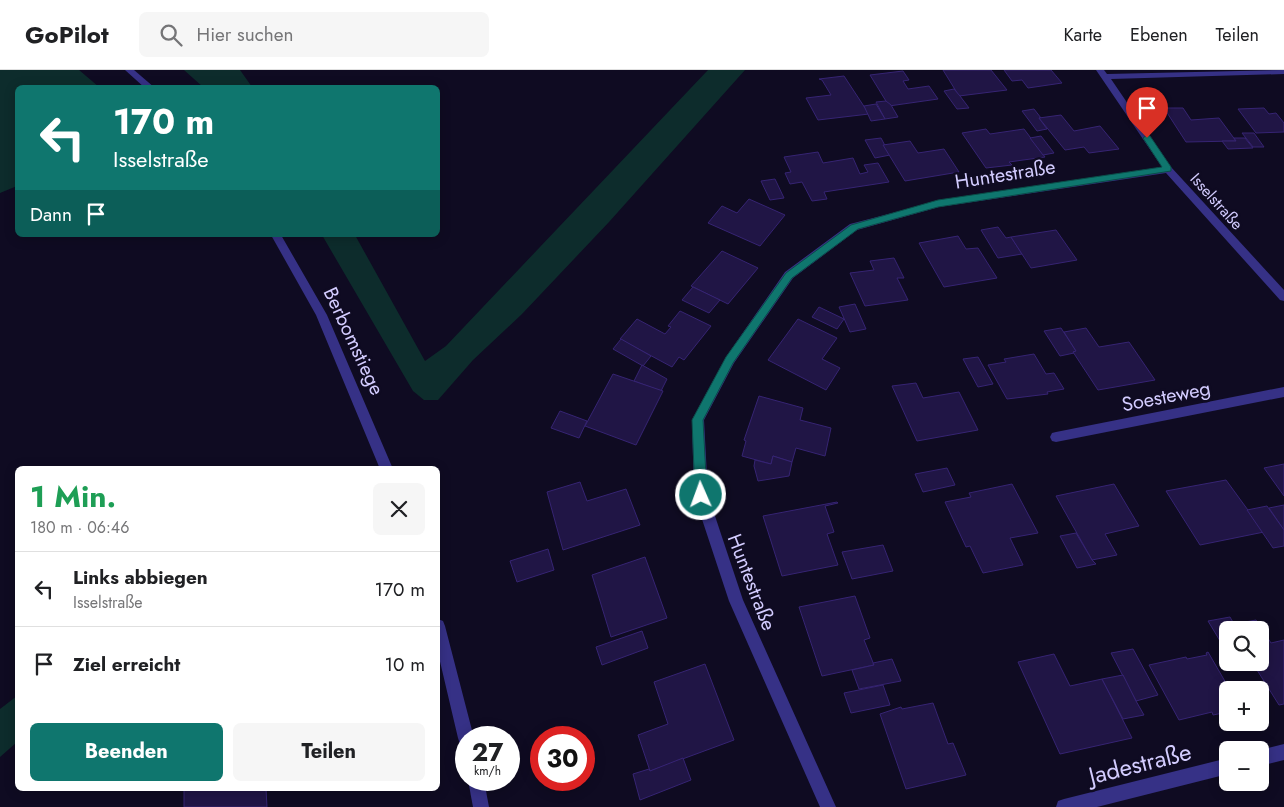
<!DOCTYPE html>
<html lang="de">
<meta charset="utf-8">
<style>
:root{--surface:#fff;--page:#f6f6f6;--text:#202124;--muted:#757577;--line:#e0e0e0;--accent:#0f766e}
body{margin:0;font-family:Jost,sans-serif;background:var(--page);color:var(--text);height:100vh;display:flex;flex-direction:column;font-size:19px;white-space:nowrap}
*{box-sizing:border-box;margin:0}
p{font-size:16px;color:var(--muted)}
.icon{flex:none;width:28px;height:28px;fill:none;stroke:currentColor;stroke-width:2;stroke-linecap:round;stroke-linejoin:round}
.map{position:relative;flex:1;overflow:hidden}
.drawer{position:absolute;left:15px;top:396px;width:425px;height:325px;display:flex;flex-direction:column;background:var(--surface);border-radius:8px;box-shadow:0 2px 12px #0003}
.drawer>*{flex:none}
.hud{position:absolute;left:15px;top:15px;width:425px;height:152px;border-radius:8px;box-shadow:0 2px 12px #0003;background:#0f766e;color:#fff;overflow:hidden}
.controls{position:absolute;left:1219px;top:551px;display:grid;gap:10px}
.controls a{display:grid;place-items:center;width:50px;height:50px;border-radius:8px;background:var(--surface);box-shadow:0 2px 12px #0003;font-size:25px}
.speed{position:absolute;left:455px;top:656px;display:flex;gap:10px;font-size:25px;font-weight:700;text-align:center}
.speed>*{display:grid;place-content:center;width:65px;height:65px;border-radius:50%;background:var(--surface);box-shadow:0 2px 12px #0003;line-height:1}
.speed small{font-size:12px;font-weight:400}
.speed .limit{border:8px solid #d22;background:#fff;color:#111}
.pin{position:absolute;display:grid;place-items:center;width:42px;height:42px;color:#fff;margin:-51px -21px;border-radius:50% 50% 50% 0;rotate:-45deg;box-shadow:0 0 5px #0007}
.pin .icon{rotate:45deg}
.me{position:absolute;width:55px;margin:-28px;rotate:358deg;stroke-linejoin:round;filter:drop-shadow(0 0 4px #0008)}
.turn{display:flex;align-items:center;gap:18px;height:105px;padding:0 15px;font-size:22px}
.turn .icon{width:65px;height:65px;stroke-width:2.5}
.turn b{display:block;font-size:35px;line-height:42px}
.then{display:flex;align-items:center;height:48px;padding:0 15px;background:#0003;gap:10px;font-size:19px}
.round{display:grid;place-items:center;flex:none;width:52px;height:52px;border-radius:8px;background:var(--page)}
.overview{display:flex;align-items:center;justify-content:space-between;height:85px;padding:0 15px}
h1{font-size:30px;font-weight:700;line-height:38px;color:#1e9e55}
.button{display:flex;gap:10px;margin-top:auto;padding:10px 15px}
.button a{flex:1;height:58px;border-radius:8px;background:var(--accent);color:#fff;font-size:20px;font-weight:700;line-height:58px;text-align:center}
.button a+a{background:var(--page);color:var(--text)}
ul{padding:0;list-style:none}
li{display:flex;align-items:center;gap:15px;height:75px;padding:0 15px;border-top:1px solid var(--line)}
li div{flex:1}
li b{display:block;font-size:19px}
li em{font-style:normal}
header{display:flex;align-items:center;gap:30px;box-sizing:border-box;height:70px;padding:0 25px;background:var(--surface);border-bottom:1px solid var(--line)}
header strong{font-size:24px}
nav{display:flex;gap:28px;margin-inline-start:auto;font-size:18px}
.search{width:350px;height:45px;background:var(--page);display:flex;align-items:center;gap:12px;box-sizing:border-box;padding:0 18px;border-radius:8px;color:var(--muted);font-size:19px}
.map>svg:first-child{display:block}
.green{fill:#0d2c2c}
.building{fill:#201545;stroke:#362473}
.lines{fill:none;stroke-linecap:round;stroke-linejoin:round}
.minor{fill:#363186;fill-rule:evenodd}
.route{fill:#0f766e;stroke:#0a4d48}
.labels{text-anchor:middle;stroke-width:5;stroke-linejoin:round;paint-order:stroke}
.far-street-label{font-size:16px;fill:#d3ccff;stroke:#0f0b22}
.street-label{font-size:20px;fill:#d3ccff;stroke:#0f0b22}
.near-street-label{font-size:24px;fill:#d3ccff;stroke:#0f0b22}
</style>
<header>
<strong>GoPilot</strong>
<div class="search"><svg class="icon" aria-label="search" viewBox="0 0 24 24"><circle cx="10" cy="10" r="6"/><path d="M15 15l6 6"/></svg>Hier suchen</div>
<nav><a>Karte</a><a>Ebenen</a><a>Teilen</a></nav>
</header>
<div class="map">
<svg width="1284" height="737" viewBox="0 0 1284 737">
<rect width="100%" height="100%" fill="#0f0b22"/>
<!-- green -->
<g class="green">
<polygon points="0,0 79,0 99,17 18,18 17,116 0,123"/>
<polygon points="184,0 240,0 252,17 203,17"/>
<polygon points="708,0 745,0 609,152 522,244 473,290 438,330 424,330 413,321 322,165 355,165 425,291 446,276"/>
<polygon points="17,626 17,672 0,687 0,639"/>
</g>
<!-- building -->
<g class="building">
<polygon points="943,0 991,0 1007,20 959,26"/>
<polygon points="1004,0 1051,0 1062,13 1028,18 1022,10 1012,11"/>
<polygon points="903,1 909,10 903,11 908,19 929,16 938,29 889,36 870,5"/>
<polygon points="844,6 869,44 818,50 806,28 831,25 822,10 819,9"/>
<polygon points="954,19 960,26 969,38 957,39 944,21"/>
<polygon points="886,31 891,35 898,47 885,49 876,32"/>
<polygon points="876,34 885,49 871,51 864,36"/>
<polygon points="1164,38 1183,38 1191,50 1219,48 1236,71 1186,72"/>
<polygon points="1264,38 1269,44 1276,43 1284,53 1284,62 1256,63 1238,39"/>
<polygon points="1034,39 1041,48 1039,48 1047,59 1037,61 1022,41"/>
<polygon points="1061,45 1074,61 1100,56 1119,79 1089,83 1084,77 1065,80 1039,48"/>
<polygon points="986,59 990,64 1024,59 1045,87 1009,92 1012,95 986,98 962,63"/>
<polygon points="1242,63 1254,63 1264,77 1253,77"/>
<polygon points="1041,66 1054,83 1043,85 1030,68"/>
<polygon points="881,68 890,85 875,88 865,70"/>
<polygon points="1234,68 1245,68 1253,78 1228,79 1222,71 1236,71"/>
<polygon points="910,71 918,83 944,79 959,102 905,111 883,75"/>
<polygon points="818,82 823,93 853,88 860,104 868,102 864,95 878,93 889,112 824,122 827,129 812,131 802,112 790,114 785,103 791,102 784,87"/>
<polygon points="775,109 784,128 770,130 761,111"/>
<polygon points="749,129 785,145 760,176 708,153 722,136 737,143"/>
<polygon points="998,157 1006,168 1011,167 1022,184 998,188 981,160"/>
<polygon points="1056,160 1077,190 1031,198 1011,167"/>
<polygon points="958,166 966,179 978,178 997,208 944,217 919,173"/>
<polygon points="722,181 758,198 728,234 691,216"/>
<polygon points="894,188 904,208 897,208 908,230 865,236 850,203 874,200 870,191"/>
<polygon points="693,217 720,230 709,243 682,230"/>
<polygon points="855,234 866,259 850,262 839,237"/>
<polygon points="819,237 844,249 837,259 812,247"/>
<polygon points="680,241 711,256 684,290 679,287 672,297 620,269 637,249 665,264 671,257 668,256"/>
<polygon points="798,249 837,268 822,289 840,298 826,320 768,290"/>
<polygon points="1061,258 1076,281 1073,282 1074,283 1060,286 1044,261"/>
<polygon points="1086,258 1099,277 1129,272 1155,310 1098,320 1073,282 1076,281 1064,262"/>
<polygon points="621,269 651,286 643,296 613,279"/>
<polygon points="1034,284 1046,304 1054,303 1064,319 1047,322 1048,324 1007,329 988,295 1006,292 1004,289"/>
<polygon points="978,287 993,314 978,317 963,289"/>
<polygon points="642,295 667,309 661,321 634,311"/>
<polygon points="613,304 663,321 636,375 585,356"/>
<polygon points="916,313 923,328 959,322 978,360 917,371 892,316"/>
<polygon points="759,326 803,338 800,350 831,358 825,386 796,378 792,392 773,386 771,394 742,386 746,371 744,370"/>
<polygon points="560,341 587,351 579,368 551,358"/>
<polygon points="773,386 792,392 789,406 758,411 754,396 755,390 771,394"/>
<polygon points="1284,394 1284,426 1264,398"/>
<polygon points="947,398 955,415 923,422 915,404"/>
<polygon points="1226,410 1264,462 1200,475 1166,421"/>
<polygon points="580,412 587,431 626,419 640,455 563,480 547,422"/>
<polygon points="1012,414 1038,463 1010,468 1023,495 983,503 970,476 966,477 945,432 971,427 969,423"/>
<polygon points="1114,414 1139,456 1105,464 1117,485 1092,490 1056,426"/>
<polygon points="837,432 838,433 825,436 834,462 827,464 838,495 782,506 763,446"/>
<polygon points="1284,435 1284,460 1269,438"/>
<polygon points="1267,436 1284,460 1284,476 1273,478 1247,440"/>
<polygon points="1076,463 1092,490 1096,494 1077,498 1060,466"/>
<polygon points="883,475 893,501 852,509 842,482"/>
<polygon points="548,479 554,500 517,512 510,491"/>
<polygon points="645,487 667,548 611,567 592,505"/>
<polygon points="855,526 870,568 864,570 874,595 822,606 799,537"/>
<polygon points="1230,547 1234,554 1229,555 1232,560 1228,560 1228,584 1208,551"/>
<polygon points="1256,550 1271,573 1284,570 1284,634 1279,635 1252,592 1260,592 1260,560 1232,560 1229,555"/>
<polygon points="642,561 648,578 602,595 596,577"/>
<polygon points="1133,579 1158,625 1136,631 1111,583"/>
<polygon points="1208,582 1230,620 1228,620 1228,642 1213,645 1212,642 1179,650 1149,595 1186,587 1187,589 1207,585 1206,583"/>
<polygon points="1054,584 1070,616 1102,609 1132,668 1060,684 1018,592"/>
<polygon points="892,589 901,611 859,619 852,600 874,595 873,593"/>
<polygon points="705,594 734,670 650,701 638,665 668,654 654,612"/>
<polygon points="1123,605 1136,631 1144,645 1123,649 1102,609"/>
<polygon points="883,615 890,635 851,643 844,623"/>
<polygon points="933,633 948,674 953,673 966,705 906,719 880,644 901,637 902,639"/>
<polygon points="683,688 691,710 640,730 633,704 649,699 650,701"/>
<polygon points="184,719 266,719 267,737 184,737"/>
</g>
<g class="lines">
<!-- minor -->
<g class="minor">
<polygon points="125,0 134,0 155,18 145,18"/>
<polygon points="1096,0 1104,0 1107,4 1284,0 1284,4 1111,9 1171,97 1284,220 1284,231 1280,230 1166,103 939,137 857,160 793,208 734,293 704,350 708,425 743,530 836,737 820,737 729,531 694,425 692,350 694,346 726,287 785,202 850,154 939,131 1162,97"/>
<polygon points="271,165 281,165 327,245 393,399 380,399 316,245"/>
<polygon points="1284,317 1284,327 1056,372 1052,371 1050,367 1052,363 1056,362"/>
<polygon points="438,549 443,551 445,556 474,668 466,668 466,676 460,674 458,668 438,583"/>
<polygon points="1284,674 1284,690 1260,696 1260,680"/>
<polygon points="1228,688 1228,704 1097,737 1056,737 1058,731 1064,729"/>
<polygon points="468,710 484,710 489,737 473,737"/>
</g>
</g>
<!-- route -->
<polygon class="route" points="1147,65 1150,66 1171,97 1171,101 938,137 858,159 792,208 733,293 703,350 707,425 705,428 701,430 696,428 695,425 692,350 726,287 786,203 851,155 938,130 1162,97 1143,68"/>
<g class="labels">
<!-- far-street labels -->
<g class="far-street-label">
<text transform="translate(1217 131) rotate(48)" y="6">Isselstraße</text>
</g>
<!-- street labels -->
<g class="street-label">
<text transform="translate(1005 104) rotate(-9)" y="7">Huntestraße</text>
<text transform="translate(354 271) rotate(65)" y="7">Berbomstiege</text>
<text transform="translate(1166 326) rotate(-11)" y="7">Soesteweg</text>
<text transform="translate(752 512) rotate(69)" y="7">Huntestraße</text>
</g>
<!-- near-street labels -->
<g class="near-street-label">
<text transform="translate(1140 694) rotate(-14)" y="8">Jadestraße</text>
</g>
</g>
</svg>
<div class="controls">
<a><svg class="icon" aria-label="search" viewBox="0 0 24 24"><circle cx="10" cy="10" r="6"/><path d="M15 15l6 6"/></svg></a>
<a>+</a>
<a>−</a>
</div>
<div class="speed"><div>27<small>km/h</small></div><div class="limit">30</div></div>
<div class="pin" style="left:1147px;top:68px;background:#d93025"><svg class="icon" aria-label="arrive" viewBox="0 0 24 24"><path d="M6 21V4h12l-3 4 3 4H6"/></svg></div>
<svg class="me" style="left:701px;top:425px" viewBox="-20 -20 40 40"><circle r="17" fill="#0f766e" stroke="#fff" stroke-width="3"/><path d="M0-11L8 9 0 5-8 9z" fill="#fff"/></svg>
<div class="hud">
<div class="turn"><svg class="icon" aria-label="left" viewBox="0 0 24 24"><path d="M17 20v-9H6M10 6l-5 5 5 5"/></svg><div><b>170 m</b>Isselstraße</div></div>
<div class="then">Dann<svg class="icon" aria-label="arrive" viewBox="0 0 24 24"><path d="M6 21V4h12l-3 4 3 4H6"/></svg></div>
</div>
<section class="drawer">
<div class="overview"><div><h1>1 Min.</h1><p>180 m · 06:46</p></div><a class="round"><svg class="icon" aria-label="close" viewBox="0 0 24 24"><path d="M6 6l12 12M18 6L6 18"/></svg></a></div>
<ul>
<li><svg class="icon" aria-label="left" viewBox="0 0 24 24"><path d="M17 20v-9H6M10 6l-5 5 5 5"/></svg><div><b>Links abbiegen</b><p>Isselstraße</p></div><em>170 m</em></li>
<li><svg class="icon" aria-label="arrive" viewBox="0 0 24 24"><path d="M6 21V4h12l-3 4 3 4H6"/></svg><div><b>Ziel erreicht</b></div><em>10 m</em></li>
</ul>
<div class="button"><a>Beenden</a><a>Teilen</a></div>
</section>
</div>
